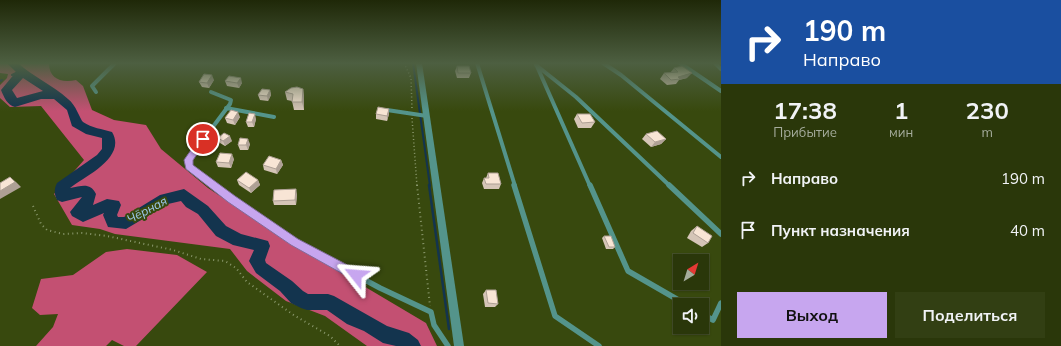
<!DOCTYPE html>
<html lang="ru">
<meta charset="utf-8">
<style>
:root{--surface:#2a370a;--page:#323f13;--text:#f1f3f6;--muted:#a5ac9c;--line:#46512b;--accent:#c7a6ef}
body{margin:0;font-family:Mulish,sans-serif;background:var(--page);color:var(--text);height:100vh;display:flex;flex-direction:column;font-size:15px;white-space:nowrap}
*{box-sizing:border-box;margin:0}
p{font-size:13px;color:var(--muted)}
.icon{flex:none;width:22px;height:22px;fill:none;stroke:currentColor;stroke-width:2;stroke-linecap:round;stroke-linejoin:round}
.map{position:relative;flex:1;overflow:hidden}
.side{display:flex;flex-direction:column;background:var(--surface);width:340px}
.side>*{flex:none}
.guide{background:#1a4fa0;color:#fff;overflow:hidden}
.needle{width:26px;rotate:38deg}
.buttons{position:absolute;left:673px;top:254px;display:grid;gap:8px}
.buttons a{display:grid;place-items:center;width:36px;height:36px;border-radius:0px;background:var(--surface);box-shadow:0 1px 3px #0004,0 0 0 1px var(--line);font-size:20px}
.pin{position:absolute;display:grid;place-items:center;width:34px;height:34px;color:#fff;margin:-17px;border:2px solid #fff;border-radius:50%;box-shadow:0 1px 4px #0007}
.me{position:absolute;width:44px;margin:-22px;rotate:298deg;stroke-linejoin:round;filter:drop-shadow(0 0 3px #0008)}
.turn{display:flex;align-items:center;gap:14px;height:84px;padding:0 16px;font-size:18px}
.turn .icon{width:52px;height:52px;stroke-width:2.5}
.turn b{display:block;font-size:28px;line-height:34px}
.eta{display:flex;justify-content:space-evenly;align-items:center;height:68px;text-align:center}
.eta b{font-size:24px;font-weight:700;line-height:28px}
.action{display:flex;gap:8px;margin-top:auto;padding:8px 16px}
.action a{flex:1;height:46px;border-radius:0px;background:var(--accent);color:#111;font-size:16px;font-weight:700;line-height:46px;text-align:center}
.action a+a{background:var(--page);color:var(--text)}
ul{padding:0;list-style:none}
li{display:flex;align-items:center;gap:12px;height:52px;padding:0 16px}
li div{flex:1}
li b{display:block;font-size:15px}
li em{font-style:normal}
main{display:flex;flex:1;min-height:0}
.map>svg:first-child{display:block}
.forest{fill:#c35072}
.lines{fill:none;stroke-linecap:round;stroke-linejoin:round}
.stream-far1{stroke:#13344e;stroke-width:2}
.stream{stroke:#13344e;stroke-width:2.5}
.river{fill:#13344e;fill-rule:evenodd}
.path-far1{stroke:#8a986c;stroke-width:1.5;stroke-dasharray:1 2.5;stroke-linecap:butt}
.path{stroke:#8a986c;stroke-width:2;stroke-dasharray:1 3.5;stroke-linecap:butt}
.lane-far1{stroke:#54948b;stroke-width:4}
.lane{stroke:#54948b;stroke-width:5.5}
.street{fill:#54948b;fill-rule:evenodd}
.wall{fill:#d5c5b7}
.shaded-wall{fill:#aea095}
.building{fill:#f8e5d5;stroke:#aea095}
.route{fill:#c7a6ef;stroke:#816c9b}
.labels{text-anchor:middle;stroke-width:4;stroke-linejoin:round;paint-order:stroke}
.water-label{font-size:12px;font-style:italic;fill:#9ecbf2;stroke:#38490e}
</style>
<main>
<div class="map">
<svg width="721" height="346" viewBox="0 0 721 346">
<rect width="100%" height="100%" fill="#38490e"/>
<!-- forest -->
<g class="forest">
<path d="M0 63H49C49 79 61 83 76 80L83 86 92 110 114 120 146 125 161 149 208 188 286 240 426 323 437 346H367L325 316 286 301 247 271 230 249 115 234 100 229 72 225 54 194 84 160 41 106 10 107 0 98V85L7 78 8 74 0 73Z"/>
<polygon points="127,249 177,255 207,272 136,346 124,346 112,340 106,346 36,346 53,327 58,314 40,315 32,308 41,279 73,275 106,252"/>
</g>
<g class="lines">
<!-- stream-far1 -->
<g class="stream-far1">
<polyline points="413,63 430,186"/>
<polyline points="12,75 20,71"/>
<polyline points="0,81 2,80"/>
</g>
<!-- stream -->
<polyline class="stream" points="429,185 449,329"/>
<!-- river -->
<path class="river" d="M7 63H18C33 77 53 85 68 99 76 105 80 119 83 122 92 128 102 129 112 132 127 157 86 176 70 188 82 186 90 182 96 194L93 205 107 199 119 201 121 205 117 215 118 217H124L160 195 184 189 208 206 226 226 241 234 268 241 270 246 265 260 266 263 292 281 303 291 308 294H328L334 296 387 326 409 333 418 340 421 346H396L383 343 364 331 347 324 327 310H307L301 308 291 303 280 291 256 273 249 261 254 250 233 245 216 236 198 214 186 207 181 201 168 204 126 229 108 227 103 215 104 213 83 222 72 216 70 212 82 197 62 202 57 200C54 194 54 189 57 183L97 155 102 149V138L86 134 72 126 67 110 54 99H41L15 107C7 105 4 97 1 90L16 72ZM23 78 43 91 17 98 12 90Z"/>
<!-- path-far1 -->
<g class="path-far1">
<polyline points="404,63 411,78 412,109"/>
<polyline points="412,118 417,186"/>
</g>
<!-- path -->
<g class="path">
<polyline points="417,185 430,306"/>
<polyline points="33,206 41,224 47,230 63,234 82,233 107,236 173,250 201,259 225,261 236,268 247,282 295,316 330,336 340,346"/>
</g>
<!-- lane-far1 -->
<g class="lane-far1">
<polyline points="477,63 515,186"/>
<polyline points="603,63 621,75 721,157"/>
<polyline points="680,63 721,91"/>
<polyline points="715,63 721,69"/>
<polyline points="536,64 590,186"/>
<polyline points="536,65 576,97 670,186"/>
<polyline points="96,92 92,86 115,63"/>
<polyline points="211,92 231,100 230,104 188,160 189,167 214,186"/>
<polyline points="226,108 274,117"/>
<polyline points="387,110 427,116"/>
</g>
<!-- lane -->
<g class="lane">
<polyline points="213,185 294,242 380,288 431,312 434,325 448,346"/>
<polyline points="514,185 555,316 599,346"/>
<polyline points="590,185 628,271 687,305"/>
<polyline points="669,185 721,234"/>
<polyline points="702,314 713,320 721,303"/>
</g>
<!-- street -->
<polygon class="street" points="416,63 422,63 464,346 454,346"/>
</g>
<!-- wall -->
<g class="wall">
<polygon points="457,66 471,73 469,78 457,78 455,71"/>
<polygon points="674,68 687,78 679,80 676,84 667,85 660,79 664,73 670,73"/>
<polygon points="214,80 209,88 202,87 199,82"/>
<polygon points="225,81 242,83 239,88 227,86"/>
<polygon points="303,89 304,97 304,110 294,110 292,101 287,100 285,92"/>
<polygon points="270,90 271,95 268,101 260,100 258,95"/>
<polygon points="376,114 389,114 387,121 376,119"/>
<polygon points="577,114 595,122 591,128 578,128 574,119"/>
<polygon points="240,117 235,125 227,123 225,118"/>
<polygon points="256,119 254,127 248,127 246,122"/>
<polygon points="646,134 666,139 661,144 651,147 642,139"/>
<polygon points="218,138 232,141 225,146 220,143"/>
<polygon points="250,144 248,150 240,150 238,145"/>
<polygon points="234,159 231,168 218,167 216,162"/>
<polygon points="281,160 283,165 277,174 264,170 263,165"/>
<polygon points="488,173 501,184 499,189 484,189 482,183 484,178 486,178"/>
<polygon points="237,180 258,180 260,185 251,193 239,185"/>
<polygon points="297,194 296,205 274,205 273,201"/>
<polygon points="697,226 708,243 702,247 687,238 691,231"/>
<polygon points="604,236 615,247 613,249 606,249 602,238"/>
<polygon points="486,290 498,304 495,307 485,307 483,294"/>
</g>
<!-- shaded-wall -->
<g class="shaded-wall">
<polygon points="692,73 687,78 679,80 680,79 678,77"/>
<polygon points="212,75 214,80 209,88 207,83"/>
<polygon points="241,78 242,83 239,88 237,83"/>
<polygon points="303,89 304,97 304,110 302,102"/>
<polygon points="270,90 271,95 268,101 267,96"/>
<polygon points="389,109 389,114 387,121 387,116"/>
<polygon points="238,112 240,117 235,125 233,120"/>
<polygon points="255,114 256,119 254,127 252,122"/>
<polygon points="230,136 232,141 225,146 223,141"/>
<polygon points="248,139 250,144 248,150 246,145"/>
<polygon points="666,139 661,144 651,147 655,142"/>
<polygon points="232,154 234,159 231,168 229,163"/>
<polygon points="281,160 283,165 277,174 276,169"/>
<polygon points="10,177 16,182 21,187 0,199 0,191"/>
<polygon points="258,180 260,185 251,193 249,188"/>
<polygon points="296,189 297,194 296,205 295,200"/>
</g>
<!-- building -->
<g class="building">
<polygon points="457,66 469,66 471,73 458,73"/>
<polygon points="682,66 692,73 678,77 680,79 671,80 664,73 678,72 674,68"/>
<polygon points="204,74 212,75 207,83 199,82"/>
<polygon points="229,76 241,78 237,83 225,81"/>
<polygon points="297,87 303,89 302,102 292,102 293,94 285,92 291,88"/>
<polygon points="262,89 270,90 267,96 258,95"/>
<polygon points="378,107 389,109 387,116 376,114"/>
<polygon points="231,110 238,112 233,120 225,118"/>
<polygon points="249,113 255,114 252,122 246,122"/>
<polygon points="577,114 590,114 595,122 582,123"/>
<polygon points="657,131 666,139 655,142 646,134"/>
<polygon points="224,133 230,136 223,141 218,138"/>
<polygon points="240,138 248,139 246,145 238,145"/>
<polygon points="220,153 232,154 229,163 216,162"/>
<polygon points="269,156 281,160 276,169 263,165"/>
<polygon points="246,172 258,180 249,188 237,180"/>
<polygon points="488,173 498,173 501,184 486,184 484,178 489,178"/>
<polygon points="10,177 15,182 0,191 0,183"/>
<polygon points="296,189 295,200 273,201 274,190"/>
<polygon points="697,226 712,236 708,243 693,233"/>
<polygon points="604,236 611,236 615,247 609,247"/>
<polygon points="486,290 496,290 498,304 488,303"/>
</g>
<!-- sky -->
<linearGradient id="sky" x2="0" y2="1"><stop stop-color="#1f2808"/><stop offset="0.57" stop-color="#4d5f41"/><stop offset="1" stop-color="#4d5f41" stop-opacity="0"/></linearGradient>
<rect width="721" height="111" fill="url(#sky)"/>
<!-- route -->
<polygon class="route" points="203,136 208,139 193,160 193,165 235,196 298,239 359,271 361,275 359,279 356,280 352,279 291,245 228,202 186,169 184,160 200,137"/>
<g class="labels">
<!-- water labels -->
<g class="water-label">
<text transform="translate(147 210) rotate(-28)" y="4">Чёрная</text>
</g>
</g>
</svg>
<div class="buttons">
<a><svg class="needle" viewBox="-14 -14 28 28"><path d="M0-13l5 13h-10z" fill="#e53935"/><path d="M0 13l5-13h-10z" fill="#a5ac9c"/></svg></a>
<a><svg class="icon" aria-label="sound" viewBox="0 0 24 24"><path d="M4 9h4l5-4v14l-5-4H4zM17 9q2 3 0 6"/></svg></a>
</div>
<div class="pin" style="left:203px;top:139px;background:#d93025"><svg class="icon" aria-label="arrive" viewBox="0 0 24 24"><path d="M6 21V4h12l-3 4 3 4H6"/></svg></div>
<svg class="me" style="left:356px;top:275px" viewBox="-20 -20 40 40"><path d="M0-17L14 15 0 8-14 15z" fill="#c7a6ef" stroke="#fff" stroke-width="4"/></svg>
</div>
<section class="side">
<div class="guide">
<div class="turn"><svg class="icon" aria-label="right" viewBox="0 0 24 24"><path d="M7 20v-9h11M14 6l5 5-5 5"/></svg><div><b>190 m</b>Направо</div></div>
</div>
<div class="eta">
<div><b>17:38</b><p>Прибытие</p></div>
<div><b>1</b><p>мин</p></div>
<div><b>230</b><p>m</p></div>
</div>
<ul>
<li><svg class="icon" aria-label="right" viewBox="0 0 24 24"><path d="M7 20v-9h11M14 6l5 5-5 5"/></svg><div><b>Направо</b></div><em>190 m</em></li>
<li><svg class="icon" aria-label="arrive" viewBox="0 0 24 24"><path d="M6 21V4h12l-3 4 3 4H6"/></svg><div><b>Пункт назначения</b></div><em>40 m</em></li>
</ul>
<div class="action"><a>Выход</a><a>Поделиться</a></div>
</section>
</main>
